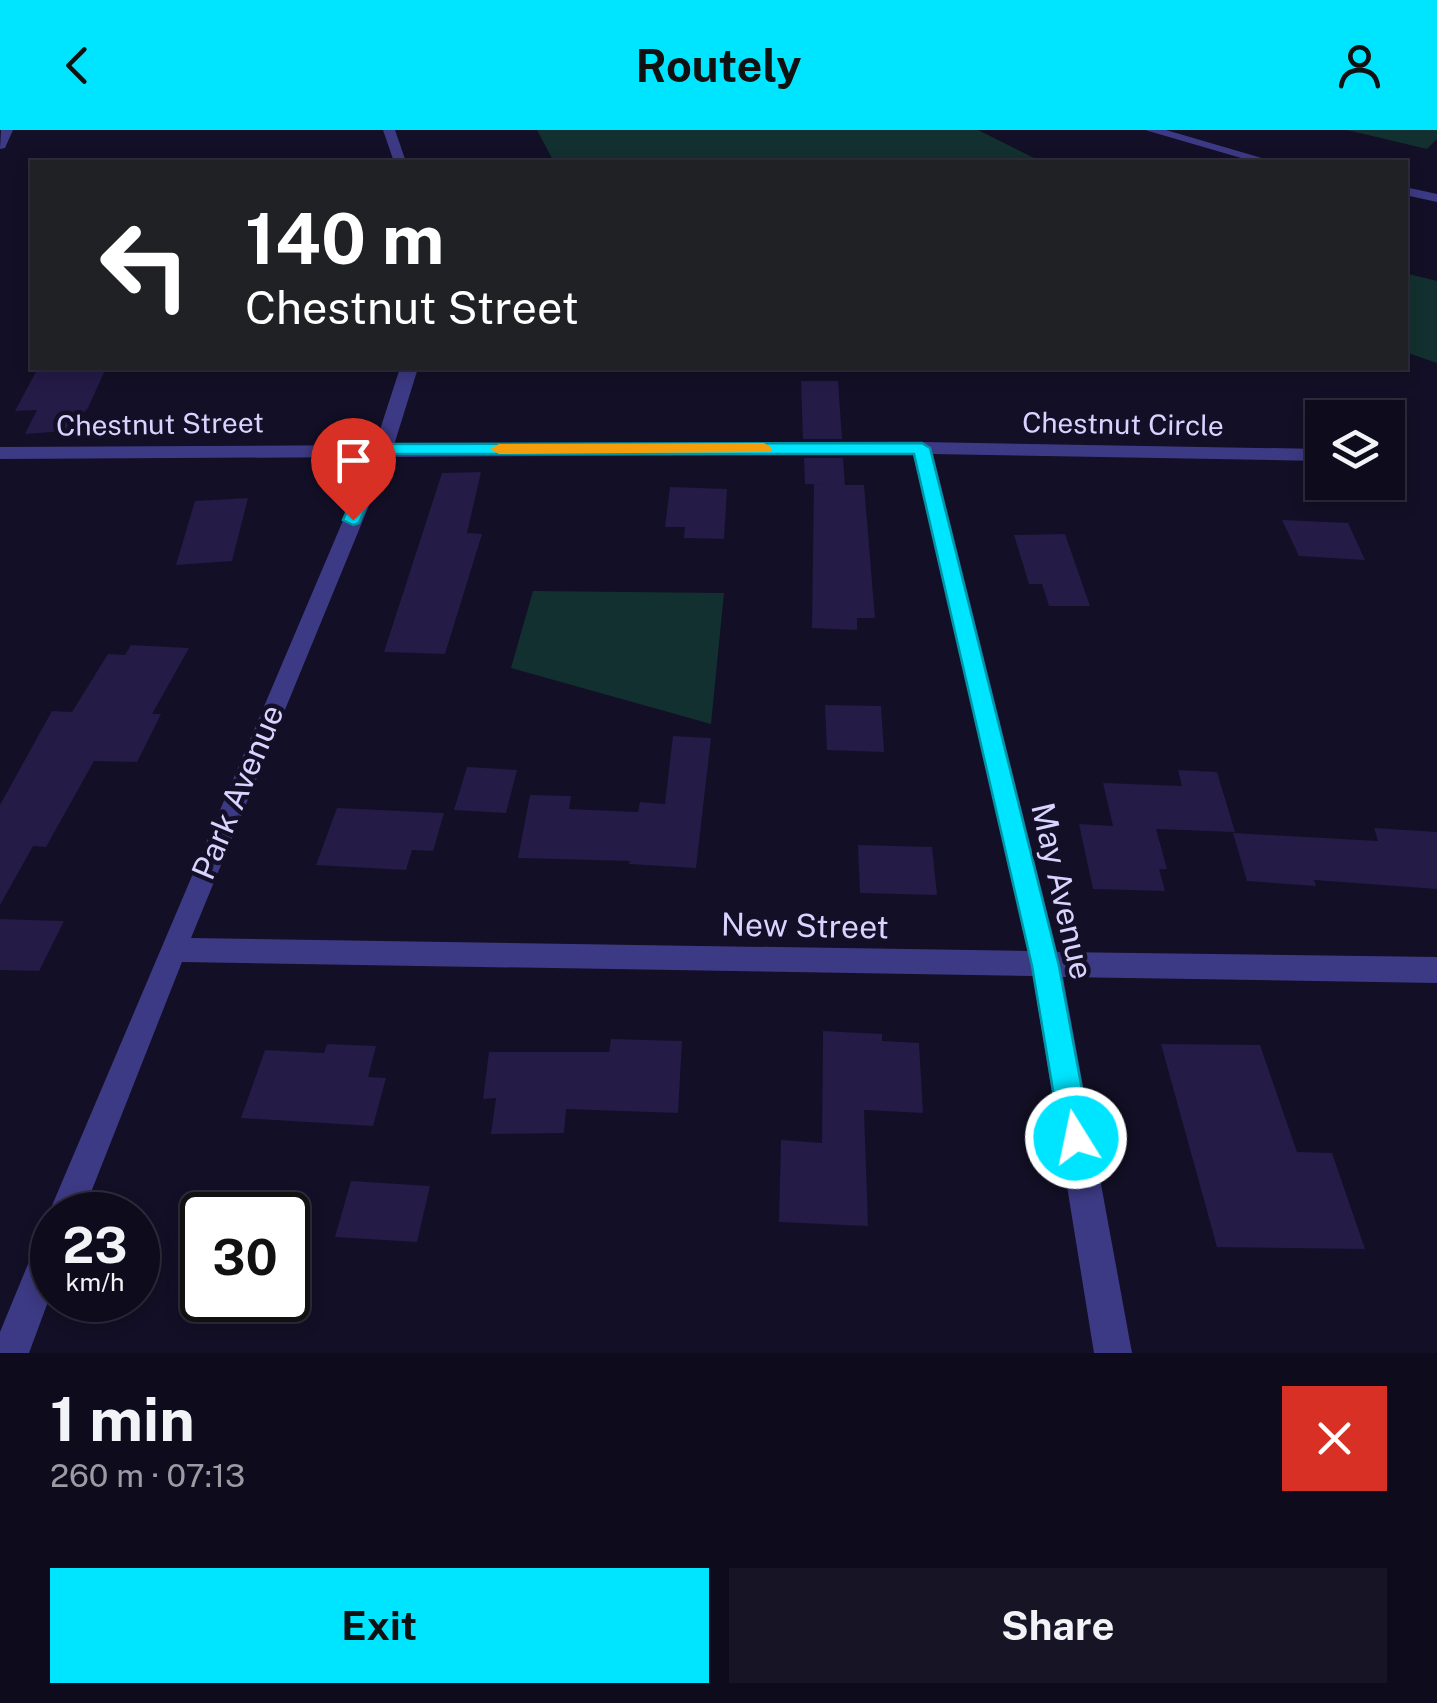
<!DOCTYPE html>
<meta charset="utf-8">
<style>
:root{--surface:#0e0b1c;--page:#171425;--text:#f1f3f6;--muted:#9b9ba3;--line:#2e2b3b;--accent:#00e5ff}
body{margin:0;font-family:"Public Sans",sans-serif;background:var(--page);color:var(--text);height:100vh;display:flex;flex-direction:column;font-size:38px;white-space:nowrap}
*{box-sizing:border-box;margin:0}
p{font-size:32px;color:var(--muted)}
.icon{flex:none;width:55px;height:55px;fill:none;stroke:currentColor;stroke-width:2;stroke-linecap:round;stroke-linejoin:round}
.map{position:relative;height:1223px;overflow:hidden}
.side{display:flex;flex-direction:column;background:var(--surface);flex:1}
.side>*{flex:none}
.top-card{position:absolute;left:30px;top:30px;width:1378px;height:210px;border-radius:0px;box-shadow:0 5px 15px #0003,0 0 0 2px var(--line);background:#202124;color:#fff;overflow:hidden}
.buttons{position:absolute;left:1305px;top:270px;display:grid;gap:20px}
.buttons a{display:grid;place-items:center;width:100px;height:100px;border-radius:0px;background:var(--surface);box-shadow:0 5px 15px #0003,0 0 0 2px var(--line);font-size:50px}
.speed{position:absolute;left:30px;top:1062px;display:flex;gap:20px;font-size:50px;font-weight:700;text-align:center}
.speed>*{display:grid;place-content:center;width:130px;height:130px;border-radius:50%;background:var(--surface);box-shadow:0 5px 15px #0003,0 0 0 2px var(--line);line-height:1}
.speed small{font-size:25px;font-weight:400}
.speed .limit{border:5px solid #111;border-radius:15px;background:#fff;color:#111}
.pin{position:absolute;display:grid;place-items:center;width:85px;height:85px;color:#fff;margin:-102px -42px;border-radius:50% 50% 50% 0;rotate:-45deg;box-shadow:0 0 10px #0007}
.pin .icon{rotate:45deg}
.me{position:absolute;width:110px;margin:-55px;rotate:350deg;stroke-linejoin:round;filter:drop-shadow(0 0 8px #0008)}
.turn{display:flex;align-items:center;gap:35px;height:210px;padding:0 50px;font-size:45px}
.turn .icon{width:130px;height:130px;stroke-width:2.5}
.turn b{display:block;font-size:70px;line-height:85px}
.round{display:grid;place-items:center;flex:none;width:105px;height:105px;border-radius:0px;background:var(--page)}
.overview{display:flex;align-items:center;justify-content:space-between;height:170px;padding:0 50px}
h1{font-size:60px;font-weight:700;line-height:75px}
.cta{display:flex;gap:20px;margin-top:auto;padding:20px 50px}
.cta a{flex:1;height:115px;border-radius:0px;background:var(--accent);color:#111;font-size:40px;font-weight:700;line-height:115px;text-align:center}
.cta a+a{background:var(--page);color:var(--text)}
header{display:flex;justify-content:space-between;align-items:center;height:130px;padding:0 50px;background:var(--accent);color:#111;font-size:45px;font-weight:700}
.map>svg:first-child{display:block}
.green{fill:#12302f}
.building{fill:#241b47}
.lines{fill:none;stroke-linecap:round;stroke-linejoin:round}
.minor{fill:#3d3a85;fill-rule:evenodd}
.route{fill:#00e5ff;stroke:#0095a6;stroke-width:2.5}
.slow{fill:#f59e0b}
.labels{text-anchor:middle;stroke-width:9;stroke-linejoin:round;paint-order:stroke}
.far-street-label{font-size:28px;fill:#d9d4ff;stroke:#130f26}
.street-label{font-size:32px;fill:#d9d4ff;stroke:#130f26}
</style>
<header><svg class="icon" aria-label="back" viewBox="0 0 24 24"><path d="M15 5l-7 7 7 7"/></svg>Routely<svg class="icon" aria-label="person" viewBox="0 0 24 24"><circle cx="12" cy="8" r="4"/><path d="M4 21q1-7 8-7t8 7"/></svg></header>
<div class="map">
<svg width="1437" height="1223" viewBox="0 0 1437 1223">
<rect width="100%" height="100%" fill="#130f26"/>
<!-- green -->
<g class="green">
<polygon points="537,0 978,0 1042,32 554,32"/>
<polygon points="1347,0 1437,0 1437,9 1427,19"/>
<polygon points="1405,143 1437,151 1437,233 1405,222"/>
<polygon points="533,461 724,463 711,594 511,538"/>
</g>
<!-- building -->
<g class="building">
<polygon points="38,238 106,238 88,278 66,301 25,304 37,280 15,281"/>
<polygon points="801,251 838,251 842,309 803,309"/>
<polygon points="804,328 843,328 845,355 864,355 875,488 857,488 857,500 812,498 814,354 839,355 805,354"/>
<polygon points="481,342 467,403 482,404 445,524 384,522 442,343"/>
<polygon points="670,357 727,359 724,409 684,408 685,397 665,397"/>
<polygon points="248,368 232,431 176,435 195,371"/>
<polygon points="1282,390 1348,393 1365,430 1299,426"/>
<polygon points="1065,404 1082,453 1090,476 1049,476 1042,454 1029,454 1014,405"/>
<polygon points="131,515 189,518 152,584 161,584 137,632 94,631 46,717 33,716 0,775 0,675 52,581 72,582 108,524 125,525"/>
<polygon points="825,575 881,576 884,622 827,620"/>
<polygon points="673,606 711,608 696,738 629,734 630,731 518,728 530,665 571,666 569,679 638,682 640,672 665,674"/>
<polygon points="467,637 517,640 506,683 454,680"/>
<polygon points="1178,640 1217,642 1235,702 1156,699 1167,739 1159,739 1165,761 1093,759 1079,694 1113,696 1103,653 1182,656"/>
<polygon points="337,678 444,683 433,721 412,720 406,740 316,735"/>
<polygon points="1374,698 1437,702 1437,759 1314,750 1316,756 1247,751 1233,703 1378,711"/>
<polygon points="858,715 932,717 937,765 860,763"/>
<polygon points="0,789 64,791 39,841 0,840"/>
<polygon points="823,901 882,904 882,911 919,913 923,983 864,980 868,1096 779,1092 781,1010 822,1013"/>
<polygon points="611,909 682,911 678,983 566,979 564,1003 491,1004 496,968 483,969 489,922 609,922"/>
<polygon points="327,914 376,916 368,947 386,948 373,996 241,988 265,920 324,923"/>
<polygon points="1161,914 1260,915 1297,1022 1332,1023 1365,1119 1217,1117"/>
<polygon points="351,1051 430,1056 417,1112 335,1107"/>
</g>
<g class="lines">
<!-- minor -->
<g class="minor">
<polygon points="1,0 13,0 5,18 0,19"/>
<polygon points="383,0 395,0 406,32 394,32"/>
<polygon points="1145,0 1166,0 1275,32 1255,32"/>
<polygon points="1405,57 1437,64 1437,72 1405,65"/>
<path d="M400 238H418L394 315 922 312 1322 319V331L933 324 1057 822 1437 827V853L1063 847 1132 1223H1094L1033 846 182 832 82 1085H52V1096L48 1085 370 327 0 329V317L375 315ZM914 324 1028 821 191 808 389 327Z"/>
<polygon points="52,1100 52,1161 29,1223 0,1223 0,1202 40,1105"/>
</g>
</g>
<!-- route -->
<polygon class="route" points="922,313 930,318 1059,836 1091,1008 1086,1018 1076,1023 1065,1018 1061,1008 1032,836 914,324 389,324 359,393 353,395 343,390 374,319 382,314"/>
<!-- slow -->
<polygon class="slow" points="764,313 772,318 770,322 499,324 490,319 499,314"/>
<g class="labels">
<!-- far-street labels -->
<g class="far-street-label">
<text transform="translate(160 294) rotate(-1)" y="10">Chestnut Street</text>
<text transform="translate(1123 294) rotate(1)" y="10">Chestnut Circle</text>
</g>
<!-- street labels -->
<g class="street-label">
<text transform="translate(238 662) rotate(-67)" y="11">Park Avenue</text>
<text transform="translate(1062 761) rotate(77)" y="11">May Avenue</text>
<text transform="translate(805 796) rotate(1)" y="11">New Street</text>
</g>
</g>
</svg>
<div class="buttons">
<a><svg class="icon" aria-label="layers" viewBox="0 0 24 24"><path d="M12 4l9 5-9 5-9-5zM3 14l9 5 9-5"/></svg></a>
</div>
<div class="speed"><div>23<small>km/h</small></div><div class="limit">30</div></div>
<div class="pin" style="left:353px;top:390px;background:#d93025"><svg class="icon" aria-label="arrive" viewBox="0 0 24 24"><path d="M6 21V4h12l-3 4 3 4H6"/></svg></div>
<svg class="me" style="left:1076px;top:1008px" viewBox="-20 -20 40 40"><circle r="17" fill="#00e5ff" stroke="#fff" stroke-width="3"/><path d="M0-11L8 9 0 5-8 9z" fill="#fff"/></svg>
<div class="top-card">
<div class="turn"><svg class="icon" aria-label="left" viewBox="0 0 24 24"><path d="M17 20v-9H6M10 6l-5 5 5 5"/></svg><div><b>140 m</b>Chestnut Street</div></div>
</div>
</div>
<section class="side">
<div class="overview"><div><h1>1 min</h1><p>260 m · 07:13</p></div><a class="round" style="background:#d93025;color:#fff"><svg class="icon" aria-label="close" viewBox="0 0 24 24"><path d="M6 6l12 12M18 6L6 18"/></svg></a></div>
<div class="cta"><a>Exit</a><a>Share</a></div>
</section>
